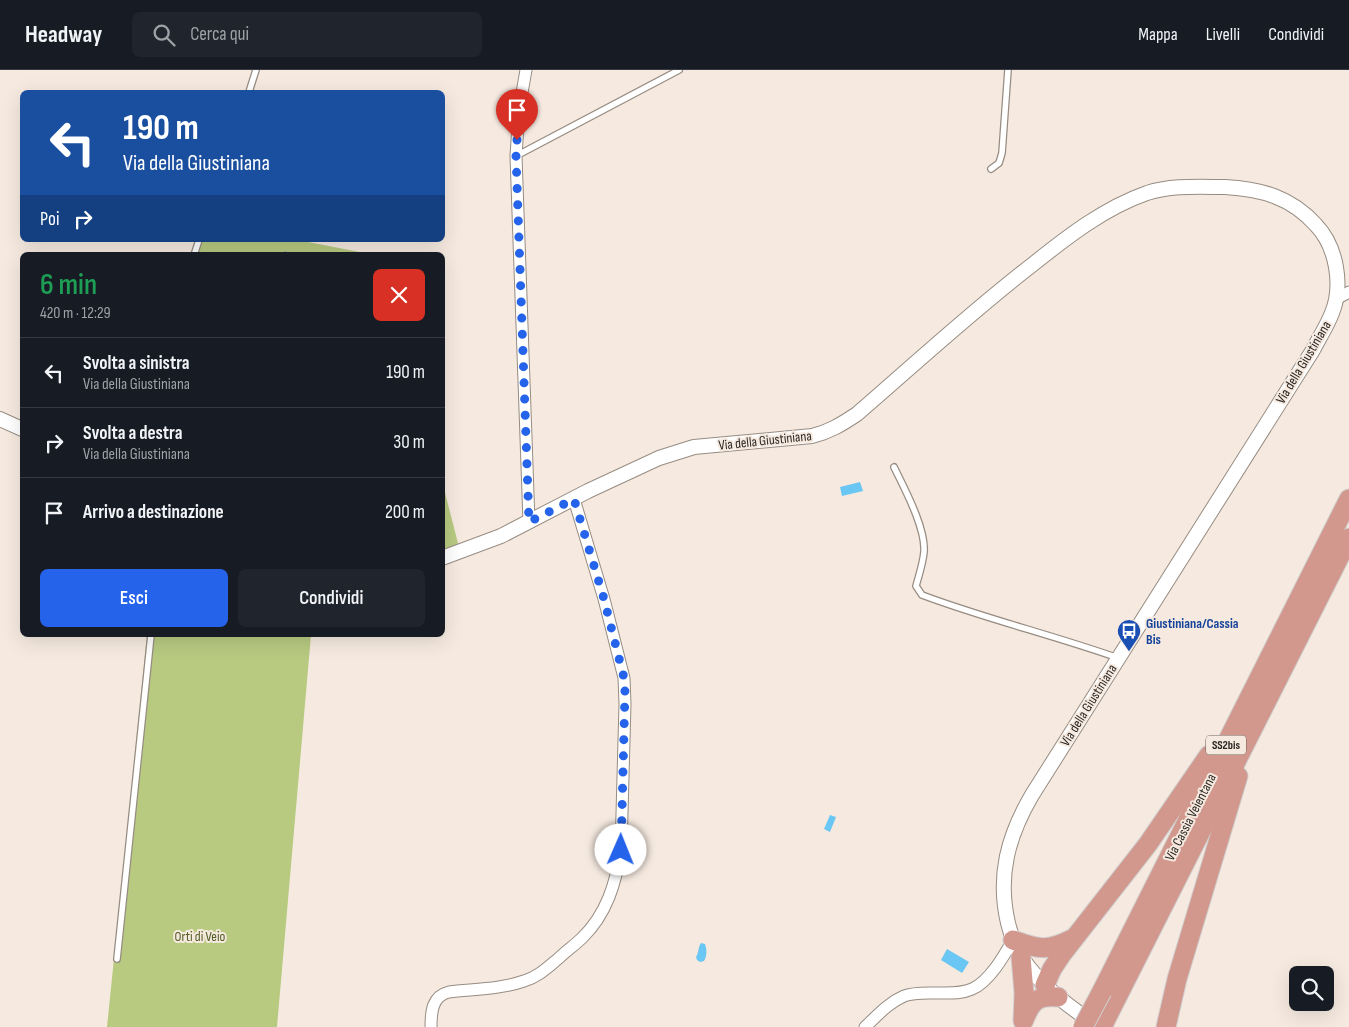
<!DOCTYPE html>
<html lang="it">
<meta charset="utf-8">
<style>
:root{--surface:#171b24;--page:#20242c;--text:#f1f3f6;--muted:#9ea1a6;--line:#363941;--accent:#2563eb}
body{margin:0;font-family:"Sofia Sans Condensed",sans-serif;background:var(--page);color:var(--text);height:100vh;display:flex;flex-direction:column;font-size:19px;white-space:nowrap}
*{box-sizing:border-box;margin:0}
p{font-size:16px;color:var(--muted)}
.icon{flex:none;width:28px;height:28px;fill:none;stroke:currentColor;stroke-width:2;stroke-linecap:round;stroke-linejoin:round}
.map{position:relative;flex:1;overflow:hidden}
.sheet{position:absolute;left:20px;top:182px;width:425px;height:385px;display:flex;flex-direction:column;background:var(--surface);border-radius:8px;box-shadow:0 5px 20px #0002}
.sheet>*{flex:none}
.hud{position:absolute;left:20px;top:20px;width:425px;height:152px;border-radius:8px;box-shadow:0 5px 20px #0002;background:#1a4fa0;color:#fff;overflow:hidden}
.fabs{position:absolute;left:1289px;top:896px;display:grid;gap:10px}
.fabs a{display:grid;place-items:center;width:45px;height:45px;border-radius:8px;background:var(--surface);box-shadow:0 5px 20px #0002;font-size:25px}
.pin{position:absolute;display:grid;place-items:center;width:42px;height:42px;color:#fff;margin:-51px -21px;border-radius:50% 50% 50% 0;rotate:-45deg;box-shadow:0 0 5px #0007}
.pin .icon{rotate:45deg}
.me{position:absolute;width:55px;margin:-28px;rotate:1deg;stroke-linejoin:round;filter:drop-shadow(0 0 4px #0008)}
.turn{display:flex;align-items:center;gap:18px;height:105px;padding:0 20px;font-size:22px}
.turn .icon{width:65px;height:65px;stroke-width:2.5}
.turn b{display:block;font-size:35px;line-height:42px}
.then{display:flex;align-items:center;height:48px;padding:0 20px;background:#0003;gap:10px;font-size:19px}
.round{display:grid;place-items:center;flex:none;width:52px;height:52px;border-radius:8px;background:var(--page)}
.summary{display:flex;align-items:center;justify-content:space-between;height:85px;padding:0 20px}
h1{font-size:30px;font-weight:600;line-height:38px;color:#1e9e55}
.action{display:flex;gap:10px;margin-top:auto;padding:10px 20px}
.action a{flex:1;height:58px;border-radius:8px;background:var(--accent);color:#fff;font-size:20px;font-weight:600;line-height:58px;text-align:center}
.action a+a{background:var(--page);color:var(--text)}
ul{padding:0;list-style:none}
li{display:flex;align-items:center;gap:15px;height:70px;padding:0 20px;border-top:1px solid var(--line)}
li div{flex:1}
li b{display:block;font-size:19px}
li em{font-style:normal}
header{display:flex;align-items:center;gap:30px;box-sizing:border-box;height:70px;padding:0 25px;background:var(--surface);border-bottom:1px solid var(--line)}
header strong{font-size:24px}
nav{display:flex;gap:28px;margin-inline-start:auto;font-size:18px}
.search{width:350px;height:45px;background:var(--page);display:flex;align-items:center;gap:12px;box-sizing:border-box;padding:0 18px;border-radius:8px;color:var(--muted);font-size:19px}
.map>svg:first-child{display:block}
.green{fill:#b7ca80}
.water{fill:#6ac6f3}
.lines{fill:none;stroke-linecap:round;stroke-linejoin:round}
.service-casing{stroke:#978c82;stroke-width:8}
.minor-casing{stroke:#978c82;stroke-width:13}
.tertiary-casing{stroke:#978c82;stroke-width:16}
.trunk-casing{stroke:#d0cfcf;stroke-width:21}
.path{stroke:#aca39b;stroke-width:2.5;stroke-dasharray:4 4;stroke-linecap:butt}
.service{stroke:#fff;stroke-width:5.5}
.minor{stroke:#fff;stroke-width:11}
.tertiary{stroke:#fff;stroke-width:14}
.trunk{stroke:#d2988e;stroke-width:19}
.trunk-bridge-casing{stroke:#d0cfcf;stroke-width:21;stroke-linecap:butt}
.trunk-bridge{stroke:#d2988e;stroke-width:19}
.route{stroke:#2563eb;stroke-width:9;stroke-dasharray:0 16.2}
.labels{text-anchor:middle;stroke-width:4;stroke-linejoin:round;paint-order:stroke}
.shield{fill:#f6eae0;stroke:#68625c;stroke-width:1}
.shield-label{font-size:12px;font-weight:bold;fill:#2b2723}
.street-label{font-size:14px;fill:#2b2723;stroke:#f6eae0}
.transit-label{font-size:14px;font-weight:bold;fill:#164399;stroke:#f6eae0;text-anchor:start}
.park-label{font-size:14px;fill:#4f5b21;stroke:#f6eae0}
</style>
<header>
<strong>Headway</strong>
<div class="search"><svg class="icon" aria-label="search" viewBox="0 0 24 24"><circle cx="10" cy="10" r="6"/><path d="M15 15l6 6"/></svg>Cerca qui</div>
<nav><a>Mappa</a><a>Livelli</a><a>Condividi</a></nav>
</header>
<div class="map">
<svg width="1349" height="957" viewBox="0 0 1349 957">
<rect width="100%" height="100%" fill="#f6eae0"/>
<!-- green -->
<g class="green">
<polygon points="199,170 298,170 375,185 194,185"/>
<polygon points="442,411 460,481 442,487"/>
<polygon points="147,565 311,565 277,957 107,957"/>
</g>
<!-- water -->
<g class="water">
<polygon points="860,412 863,421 842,426 840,417"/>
<polygon points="830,745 836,747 830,762 824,759"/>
<path d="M701 873 705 874C707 879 707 887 704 891L700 892 697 890 696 887C699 882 698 877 701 873Z"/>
<polygon points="947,879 969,892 962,903 941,890"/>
</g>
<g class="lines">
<!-- service casing -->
<g class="service-casing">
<g id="service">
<polyline points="249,22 256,0"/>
<polyline points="516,86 679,0"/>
<polyline points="991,99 999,93 1002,83 1008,0"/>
<polyline points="194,185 199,170"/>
<path d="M894 397C904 418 926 458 924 482 923 493 919 505 916 516L922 525C986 549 1053 565 1118 588"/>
<polyline points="117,889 151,565"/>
</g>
</g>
<!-- minor casing -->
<g class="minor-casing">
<g id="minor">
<polyline points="526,0 519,40 516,86 529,452"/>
<polyline points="1336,229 1349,222"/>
<path d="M431 957C431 942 432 926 449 922 474 919 501 919 524 911 538 907 548 897 559 888 566 881 575 875 582 868 607 844 616 812 621 780L625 634 624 608 604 529 574 429"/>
<path d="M865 957C877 946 888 933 904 926 914 922 927 923 938 923 949 923 961 924 972 919 989 912 1004 886 1013 870"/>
</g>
</g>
<!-- tertiary casing -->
<g class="tertiary-casing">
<g id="tertiary">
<polyline points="0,349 22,359"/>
<path d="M442 488 501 466 588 421 659 388 694 377 812 366C829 362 842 354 857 344 915 294 971 242 1032 195 1067 167 1104 138 1147 123 1172 115 1199 117 1225 117 1261 119 1291 127 1316 155 1337 177 1343 216 1332 243 1327 256 1319 268 1313 280L1032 725C1008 766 997 806 1008 853 1011 865 1015 877 1022 888 1041 916 1068 936 1095 954"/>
</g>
</g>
<!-- trunk casing -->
<g class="trunk-casing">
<g id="trunk">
<path d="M1013 870C1039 879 1046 882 1072 869"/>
<polyline points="1021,887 1024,923 1023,951"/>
<polyline points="1045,915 1052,899 1062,884 1148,774 1209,685"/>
<polyline points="1102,921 1349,429"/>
<path d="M1024 950C1031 932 1037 925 1058 927"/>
<polyline points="1102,957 1349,468"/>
<polyline points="1166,957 1177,909 1238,706"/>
</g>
</g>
<!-- path -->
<polyline class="path" points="285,185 286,180"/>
<!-- service -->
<use href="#service" class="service"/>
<!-- minor -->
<use href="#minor" class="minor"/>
<!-- tertiary -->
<use href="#tertiary" class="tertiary"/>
<!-- trunk -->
<use href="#trunk" class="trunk"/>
<!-- trunk-bridge casing -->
<g class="trunk-bridge-casing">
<polyline id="trunk-bridge" points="1083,957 1102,921"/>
</g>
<!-- trunk-bridge -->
<use href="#trunk-bridge" class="trunk-bridge"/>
</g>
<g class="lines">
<!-- route -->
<polyline class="route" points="517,70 516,86 529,452 574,429 604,529 624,608 625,622 621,780"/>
</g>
<!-- icons -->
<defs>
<g id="bus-pin" transform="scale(1.25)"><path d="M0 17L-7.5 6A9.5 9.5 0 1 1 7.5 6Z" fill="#1a4fb4" stroke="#f6eae0"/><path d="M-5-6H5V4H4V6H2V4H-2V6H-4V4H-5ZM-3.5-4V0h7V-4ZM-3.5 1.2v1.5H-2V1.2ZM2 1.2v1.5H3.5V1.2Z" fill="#fff"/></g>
</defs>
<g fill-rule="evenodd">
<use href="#bus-pin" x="1129" y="561"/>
</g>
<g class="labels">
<!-- shield labels -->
<rect class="shield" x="1206" y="665.5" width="40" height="19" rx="4"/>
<g class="shield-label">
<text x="1226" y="679">SS2bis</text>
</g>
<!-- street labels -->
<g class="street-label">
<text transform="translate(1303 292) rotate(-59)" y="5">Via della Giustiniana</text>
<text transform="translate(765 370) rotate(-6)" y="5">Via della Giustiniana</text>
<text transform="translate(1088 635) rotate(-58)" y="5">Via della Giustiniana</text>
<text transform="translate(1190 747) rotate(-63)" y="5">Via Cassia Veientana</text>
</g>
<!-- transit labels -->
<g class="transit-label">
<text x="1146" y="558">Giustiniana/Cassia<tspan x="1146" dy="16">Bis</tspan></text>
</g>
<!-- park labels -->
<g class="park-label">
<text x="200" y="871">Orti di Veio</text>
</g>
</g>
</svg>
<div class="fabs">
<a><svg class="icon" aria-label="search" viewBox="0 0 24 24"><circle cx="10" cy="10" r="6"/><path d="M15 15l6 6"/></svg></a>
</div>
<div class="pin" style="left:517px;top:70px;background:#d93025"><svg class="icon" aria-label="arrive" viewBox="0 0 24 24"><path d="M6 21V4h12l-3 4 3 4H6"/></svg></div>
<svg class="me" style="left:621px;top:780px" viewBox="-20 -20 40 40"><circle r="19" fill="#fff"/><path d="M0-13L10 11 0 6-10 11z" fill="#2563eb"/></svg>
<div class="hud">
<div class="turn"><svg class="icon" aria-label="left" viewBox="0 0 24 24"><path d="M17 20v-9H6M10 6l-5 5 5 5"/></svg><div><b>190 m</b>Via della Giustiniana</div></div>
<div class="then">Poi<svg class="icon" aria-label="right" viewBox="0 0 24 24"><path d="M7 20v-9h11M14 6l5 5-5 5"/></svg></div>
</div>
<section class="sheet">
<div class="summary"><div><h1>6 min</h1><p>420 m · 12:29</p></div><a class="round" style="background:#d93025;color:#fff"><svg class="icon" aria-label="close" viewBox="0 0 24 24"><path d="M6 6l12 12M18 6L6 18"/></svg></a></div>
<ul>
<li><svg class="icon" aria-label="left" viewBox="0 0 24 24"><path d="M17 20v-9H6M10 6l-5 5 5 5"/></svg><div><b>Svolta a sinistra</b><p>Via della Giustiniana</p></div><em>190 m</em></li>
<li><svg class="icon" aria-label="right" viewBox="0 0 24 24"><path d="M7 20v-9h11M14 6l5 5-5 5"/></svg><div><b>Svolta a destra</b><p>Via della Giustiniana</p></div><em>30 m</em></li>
<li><svg class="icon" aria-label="arrive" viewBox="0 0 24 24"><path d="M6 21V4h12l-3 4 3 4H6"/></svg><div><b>Arrivo a destinazione</b></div><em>200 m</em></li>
</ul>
<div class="action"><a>Esci</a><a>Condividi</a></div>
</section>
</div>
